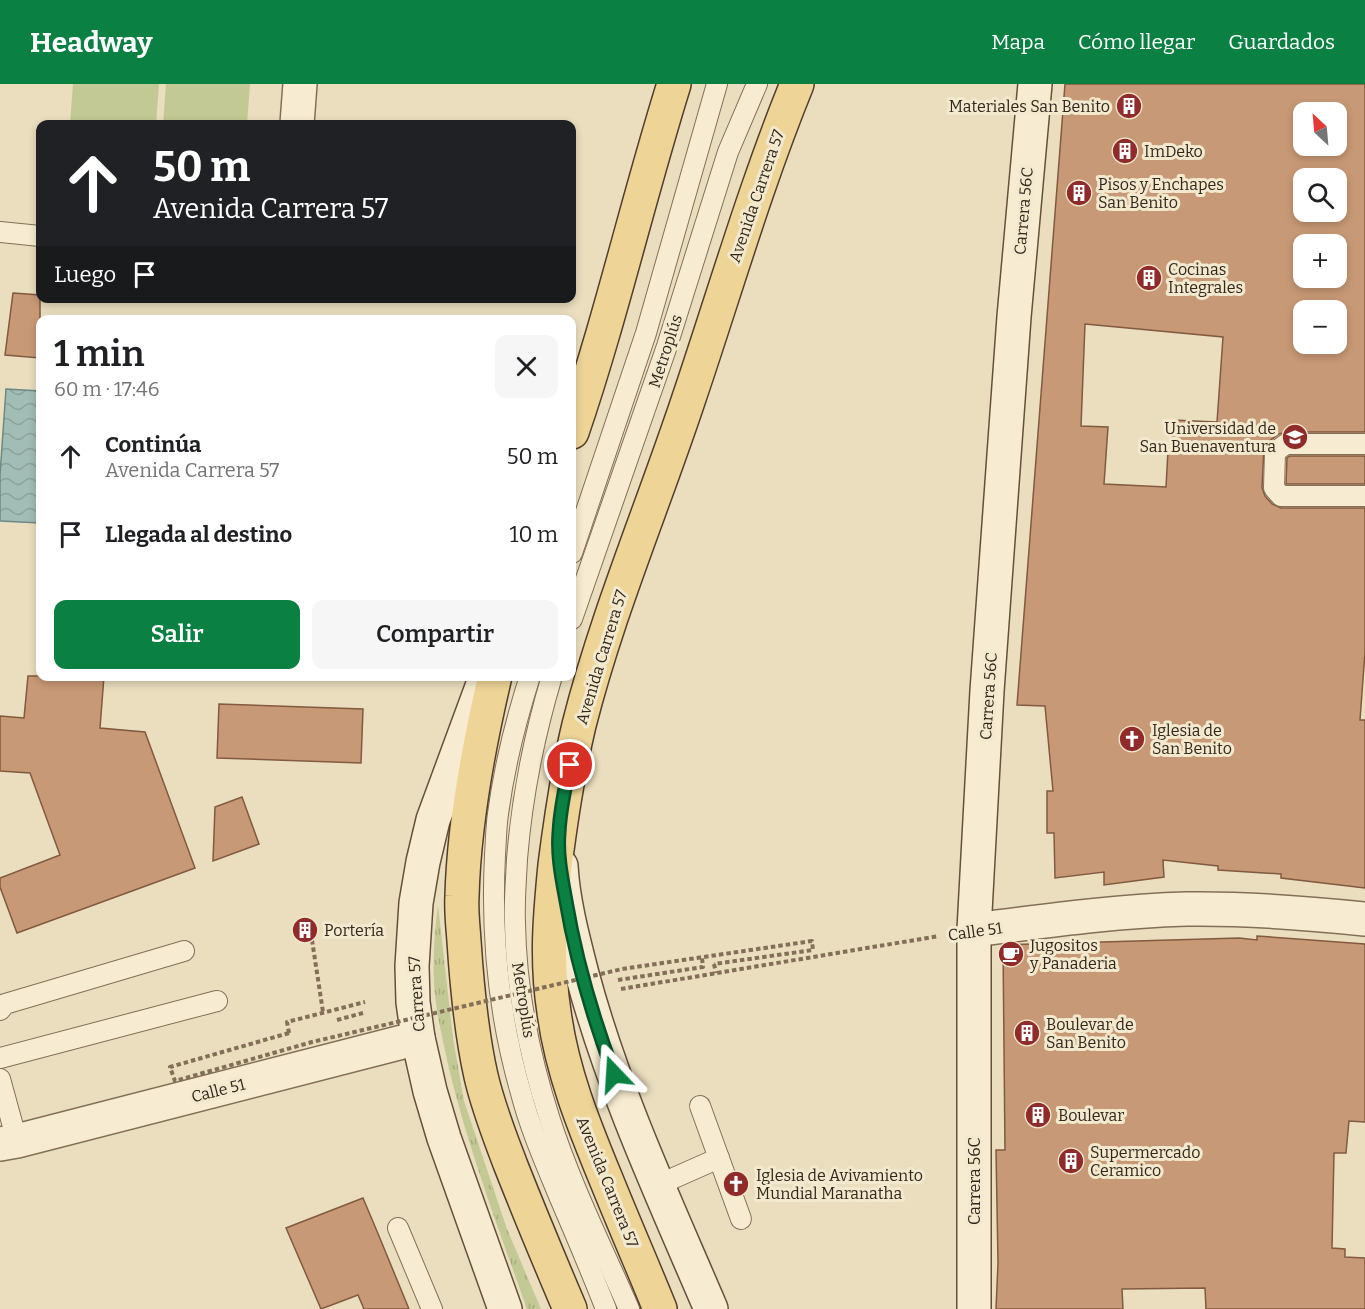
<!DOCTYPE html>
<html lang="es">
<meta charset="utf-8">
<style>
:root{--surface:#fff;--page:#f6f6f6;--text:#202124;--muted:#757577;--accent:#0b8043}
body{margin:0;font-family:Bitter,serif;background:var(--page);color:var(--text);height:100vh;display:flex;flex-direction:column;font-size:22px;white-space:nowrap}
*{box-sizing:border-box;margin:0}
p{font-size:20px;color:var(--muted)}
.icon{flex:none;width:33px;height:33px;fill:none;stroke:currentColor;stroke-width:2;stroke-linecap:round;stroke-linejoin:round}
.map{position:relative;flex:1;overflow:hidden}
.drawer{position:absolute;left:36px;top:231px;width:540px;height:366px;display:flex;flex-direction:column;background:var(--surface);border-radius:12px;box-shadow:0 3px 9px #0003}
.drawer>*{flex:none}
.banner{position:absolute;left:36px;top:36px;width:540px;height:183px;border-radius:12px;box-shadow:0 3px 9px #0003;background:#202124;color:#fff;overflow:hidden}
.needle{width:39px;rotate:334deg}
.tools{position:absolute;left:1293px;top:18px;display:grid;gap:12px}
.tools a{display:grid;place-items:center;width:54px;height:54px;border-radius:12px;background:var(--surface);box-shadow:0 3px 9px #0003;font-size:30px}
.pin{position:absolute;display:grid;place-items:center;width:51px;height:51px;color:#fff;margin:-26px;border:3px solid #fff;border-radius:50%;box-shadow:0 2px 6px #0007}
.me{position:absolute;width:66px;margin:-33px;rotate:340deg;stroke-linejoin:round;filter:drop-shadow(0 0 4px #0008)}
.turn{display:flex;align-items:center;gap:21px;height:126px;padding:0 18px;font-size:27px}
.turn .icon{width:78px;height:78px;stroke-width:2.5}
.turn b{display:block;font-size:42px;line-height:51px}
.then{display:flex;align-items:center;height:57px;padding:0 18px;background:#0003;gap:12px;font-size:22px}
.round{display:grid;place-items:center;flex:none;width:63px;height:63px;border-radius:12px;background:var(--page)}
.summary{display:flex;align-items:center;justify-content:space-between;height:102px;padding:0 18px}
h1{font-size:36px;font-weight:600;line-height:45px}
.primary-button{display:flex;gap:12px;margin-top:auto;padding:12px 18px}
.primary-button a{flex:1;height:69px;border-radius:12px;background:var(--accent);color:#fff;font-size:24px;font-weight:600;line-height:69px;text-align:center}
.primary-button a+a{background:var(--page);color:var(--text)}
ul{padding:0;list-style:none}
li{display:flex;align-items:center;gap:18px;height:78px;padding:0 18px}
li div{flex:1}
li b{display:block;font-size:22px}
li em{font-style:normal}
header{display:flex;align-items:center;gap:36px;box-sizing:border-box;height:84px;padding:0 30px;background:var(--accent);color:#fff}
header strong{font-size:28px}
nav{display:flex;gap:33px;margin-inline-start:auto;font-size:21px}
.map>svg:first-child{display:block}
.grass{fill:url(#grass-tufts)}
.pitch{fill:#c2c994}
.water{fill:url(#water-waves);stroke:#6a8a82;stroke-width:1.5}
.building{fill:#c89976;stroke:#815a3f;stroke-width:1.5;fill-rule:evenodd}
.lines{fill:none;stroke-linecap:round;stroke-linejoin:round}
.lane-casing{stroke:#836f58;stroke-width:22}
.street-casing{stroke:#836f58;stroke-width:36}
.secondary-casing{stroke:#65503b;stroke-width:36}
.primary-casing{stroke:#513e2c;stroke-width:36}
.path{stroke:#836f58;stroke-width:4;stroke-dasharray:4.5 3;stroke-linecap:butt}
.lane{stroke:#f7ecd1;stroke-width:20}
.street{stroke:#f7ecd1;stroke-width:33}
.secondary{stroke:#f7ecd1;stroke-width:33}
.primary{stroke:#eed497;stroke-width:33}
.path-bridge{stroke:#836f58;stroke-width:4;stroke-dasharray:4.5 3;stroke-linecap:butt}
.route-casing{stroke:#07532c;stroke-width:15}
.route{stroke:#0b8043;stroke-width:10}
.labels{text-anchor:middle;stroke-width:6;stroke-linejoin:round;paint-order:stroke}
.poi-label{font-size:16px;fill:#33271c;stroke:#f3e9ce;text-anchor:start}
.street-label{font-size:16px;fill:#33271c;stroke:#f3e9ce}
</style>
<header>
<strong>Headway</strong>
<nav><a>Mapa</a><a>Cómo llegar</a><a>Guardados</a></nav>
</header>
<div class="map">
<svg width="1365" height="1225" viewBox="0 0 1365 1225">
<defs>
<pattern id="grass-tufts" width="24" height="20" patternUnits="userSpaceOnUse" patternTransform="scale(1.5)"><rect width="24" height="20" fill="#c2c994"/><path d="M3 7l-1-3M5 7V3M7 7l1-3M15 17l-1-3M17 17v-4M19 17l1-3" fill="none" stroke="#a7ad7f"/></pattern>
<pattern id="water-waves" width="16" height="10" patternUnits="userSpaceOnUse" patternTransform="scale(1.5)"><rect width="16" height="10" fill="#a2bdb5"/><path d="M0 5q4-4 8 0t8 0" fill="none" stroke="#8ca29b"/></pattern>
</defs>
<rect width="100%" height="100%" fill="#ebdebf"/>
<!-- grass -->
<path class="grass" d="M438 821 453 954 464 1017 507 1145 541 1225H527C499 1146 469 1067 449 985 444 961 438 937 435 912 432 882 434 851 438 821Z"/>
<!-- pitch -->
<g class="pitch">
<polygon points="73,0 159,0 156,40 70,40"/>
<polygon points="166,0 250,0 247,40 163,40"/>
</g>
<!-- water -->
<polygon class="water" points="6,305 40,307 40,439 0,437 0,391"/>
<!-- building -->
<g class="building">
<path d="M1065 0H1365V348H1286L1279 350 1268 358 1264 363 1262 404 1265 412 1272 420 1281 424H1365V568L1360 636H1365V804L1281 794V790L1218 786V782L1163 776 1164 793 1104 801V788L1055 794 1054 749H1047V707H1053L1045 622 1017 621ZM1304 28H1336V62H1304ZM1304 94H1336V128H1304ZM1304 160H1336V194H1304ZM1304 226H1336V260H1304ZM1085 240 1223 253 1217 338 1173 336 1171 367H1168L1166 403 1104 400 1108 343 1081 342Z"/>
<polygon points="13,209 40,211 40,274 5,271"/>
<polygon points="1290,372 1365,372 1365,400 1286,400 1287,374"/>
<polygon points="28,592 104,592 100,644 145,648 195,784 17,849 0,803 0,794 60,771 30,689 0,687 0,632 24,634"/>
<polygon points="219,620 363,625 361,679 217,674"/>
<polygon points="242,713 259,760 213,777 215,723"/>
<polygon points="1257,852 1365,860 1365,1038 1349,1037 1346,1069 1334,1069 1332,1164 1345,1165 1345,1173 1365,1174 1365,1225 1206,1225 1205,1204 1122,1205 1123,1225 996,1225 998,1179 996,1066 1005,1066 1003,861 1239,854 1257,856"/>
<polygon points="363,1114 379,1152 409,1225 364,1225 358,1211 321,1225 286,1144"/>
</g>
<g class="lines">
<!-- lane casing -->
<g class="lane-casing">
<g id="lane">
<polyline points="0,148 40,152"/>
<polyline points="1365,360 1286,360 1275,368 1274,404 1281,412 1365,412"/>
<polyline points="572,469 646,249 717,0"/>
<polyline points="572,535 667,262 728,68 757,0"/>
<path d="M530 592C516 636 504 684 498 730 496 743 496 757 495 771 491 850 499 933 521 1009 530 1044 545 1078 559 1112 575 1149 591 1187 606 1225"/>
<path d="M552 592C534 652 522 713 517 775 516 797 514 818 515 839 516 904 530 974 550 1036 571 1101 602 1163 629 1225"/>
<polyline points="0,926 5,920 184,867"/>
<polyline points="0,974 217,917"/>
<polyline points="0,995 17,1057"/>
<polyline points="700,1022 741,1135"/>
<polyline points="658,1101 719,1074"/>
<polyline points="398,1144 432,1225"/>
</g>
</g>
<!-- street casing -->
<g class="street-casing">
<g id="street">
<polyline points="297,40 300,0"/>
<path d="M974 846C1045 837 1116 827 1187 825 1247 824 1306 829 1365 835"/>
<polyline points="0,1060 17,1057 418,954"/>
</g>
</g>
<!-- secondary casing -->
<g class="secondary-casing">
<g id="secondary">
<polyline points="482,603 433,736 423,778 416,819 412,882 413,918 418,954 430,1007 444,1054 505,1225"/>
<path d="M561 782C563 818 573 855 582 890 613 1006 664 1115 711 1225"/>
<polyline points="974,1225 974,846 987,607 1014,233 1035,0"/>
</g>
</g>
<!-- primary casing -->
<g class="primary-casing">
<g id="primary">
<path d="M572 348C611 234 638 115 674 0"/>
<path d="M495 592C478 664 464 738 462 812 461 827 463 842 464 857 467 903 471 948 481 992 488 1023 500 1053 511 1082 530 1130 550 1178 570 1225"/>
<path d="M660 1225C643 1183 625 1142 608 1100 585 1044 562 989 554 928 546 877 550 832 555 781 561 734 568 687 579 641 607 530 652 425 688 317 724 211 755 103 797 0"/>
</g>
</g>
<!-- path -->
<g class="path">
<polyline points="312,856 323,928"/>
<polyline points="714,880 716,889"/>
<polyline points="618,896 703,883 702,874"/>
<polyline points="621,905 939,852"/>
<polyline points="337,936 363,929"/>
<polyline points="289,949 287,938 365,918"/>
</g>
<!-- lane -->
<use href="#lane" class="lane"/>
<!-- street -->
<use href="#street" class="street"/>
<!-- secondary -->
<use href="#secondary" class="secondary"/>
<!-- primary -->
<use href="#primary" class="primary"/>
<!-- path-bridge -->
<polyline class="path-bridge" points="289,949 170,983 175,997 312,958 622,885 812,857 813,866 714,880"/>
</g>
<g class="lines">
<!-- route casing -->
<g class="route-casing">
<path id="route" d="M570 681C565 703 560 726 559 749 557 771 562 795 566 817 576 876 593 934 614 990"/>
</g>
<!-- route -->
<use href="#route" class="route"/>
</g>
<!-- icons -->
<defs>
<g id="building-disc" transform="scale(1.35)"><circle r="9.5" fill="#8f2b2b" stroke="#f3e9ce"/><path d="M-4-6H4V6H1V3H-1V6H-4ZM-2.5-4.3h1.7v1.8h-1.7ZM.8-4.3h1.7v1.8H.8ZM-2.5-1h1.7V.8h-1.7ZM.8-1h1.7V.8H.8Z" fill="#fff"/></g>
<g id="university-disc" transform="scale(1.35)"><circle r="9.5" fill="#8f2b2b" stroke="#f3e9ce"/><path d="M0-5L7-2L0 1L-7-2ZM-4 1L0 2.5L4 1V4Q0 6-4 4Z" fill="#fff"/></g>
<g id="church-disc" transform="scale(1.35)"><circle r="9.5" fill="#8f2b2b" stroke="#f3e9ce"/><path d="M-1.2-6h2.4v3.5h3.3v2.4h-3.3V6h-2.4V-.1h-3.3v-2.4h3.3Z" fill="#fff"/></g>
<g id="cafe-disc" transform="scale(1.35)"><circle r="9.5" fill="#8f2b2b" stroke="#f3e9ce"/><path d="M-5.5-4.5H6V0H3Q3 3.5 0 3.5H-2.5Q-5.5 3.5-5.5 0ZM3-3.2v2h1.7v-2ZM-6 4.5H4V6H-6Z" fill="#fff"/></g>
</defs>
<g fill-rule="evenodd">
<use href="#building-disc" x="1129" y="22"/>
<use href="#building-disc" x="1125" y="67"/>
<use href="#building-disc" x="1079" y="109"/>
<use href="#building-disc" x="1149" y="194"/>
<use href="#university-disc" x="1295" y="353"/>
<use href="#church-disc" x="1132" y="655"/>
<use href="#building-disc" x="305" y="846"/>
<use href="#cafe-disc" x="1011" y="870"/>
<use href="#building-disc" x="1027" y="949"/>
<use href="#building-disc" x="1038" y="1031"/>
<use href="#building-disc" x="1071" y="1077"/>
<use href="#church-disc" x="736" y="1100"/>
</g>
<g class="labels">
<!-- poi labels -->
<g class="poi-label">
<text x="1110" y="28" text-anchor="end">Materiales San Benito</text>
<text x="1144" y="73">ImDeko</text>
<text x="1098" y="106">Pisos y Enchapes<tspan x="1098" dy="18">San Benito</tspan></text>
<text x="1168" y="191">Cocinas<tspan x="1168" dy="18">Integrales</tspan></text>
<text x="1276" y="350" text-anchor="end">Universidad de<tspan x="1276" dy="18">San Buenaventura</tspan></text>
<text x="1152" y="652">Iglesia de<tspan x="1152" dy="18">San Benito</tspan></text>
<text x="324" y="852">Portería</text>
<text x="1030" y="867">Jugositos<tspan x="1030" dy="18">y Panaderia</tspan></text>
<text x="1046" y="946">Boulevar de<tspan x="1046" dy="18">San Benito</tspan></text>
<text x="1058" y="1037">Boulevar</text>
<text x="1090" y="1074">Supermercado<tspan x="1090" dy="18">Ceramico</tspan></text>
<text x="756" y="1097">Iglesia de Avivamiento<tspan x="756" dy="18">Mundial Maranatha</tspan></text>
</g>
<!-- street labels -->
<g class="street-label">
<text transform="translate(756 112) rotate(-71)" y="6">Avenida Carrera 57</text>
<text transform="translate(1023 127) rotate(-85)" y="6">Carrera 56C</text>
<text transform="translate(665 267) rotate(-72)" y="6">Metroplús</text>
<text transform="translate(601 573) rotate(-73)" y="6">Avenida Carrera 57</text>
<text transform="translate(988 612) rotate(-86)" y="6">Carrera 56C</text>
<text transform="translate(975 847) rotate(-8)" y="6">Calle 51</text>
<text transform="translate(416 910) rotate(-94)" y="6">Carrera 57</text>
<text transform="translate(524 916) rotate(81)" y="6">Metroplús</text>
<text transform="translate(218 1006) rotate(-14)" y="6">Calle 51</text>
<text transform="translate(974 1097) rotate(-90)" y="6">Carrera 56C</text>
<text transform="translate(608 1098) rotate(68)" y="6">Avenida Carrera 57</text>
</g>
</g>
</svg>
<div class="tools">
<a><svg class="needle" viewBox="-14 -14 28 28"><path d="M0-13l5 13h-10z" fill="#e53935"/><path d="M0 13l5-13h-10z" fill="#757577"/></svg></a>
<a><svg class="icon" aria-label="search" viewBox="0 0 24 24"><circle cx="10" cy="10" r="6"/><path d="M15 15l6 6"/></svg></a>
<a>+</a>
<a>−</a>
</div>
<div class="pin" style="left:570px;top:681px;background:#d93025"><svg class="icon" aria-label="arrive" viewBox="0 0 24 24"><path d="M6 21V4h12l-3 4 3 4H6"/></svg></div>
<svg class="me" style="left:614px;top:990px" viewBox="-20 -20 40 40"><path d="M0-17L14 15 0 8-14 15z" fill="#0b8043" stroke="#fff" stroke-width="4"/></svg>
<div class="banner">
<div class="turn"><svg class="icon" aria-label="ahead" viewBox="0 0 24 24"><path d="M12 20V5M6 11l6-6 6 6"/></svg><div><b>50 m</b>Avenida Carrera 57</div></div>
<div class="then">Luego<svg class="icon" aria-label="arrive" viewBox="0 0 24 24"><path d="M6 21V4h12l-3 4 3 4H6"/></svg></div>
</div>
<section class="drawer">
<div class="summary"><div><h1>1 min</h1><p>60 m · 17:46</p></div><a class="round"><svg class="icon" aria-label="close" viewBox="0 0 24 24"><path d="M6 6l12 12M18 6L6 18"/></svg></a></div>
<ul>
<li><svg class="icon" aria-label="ahead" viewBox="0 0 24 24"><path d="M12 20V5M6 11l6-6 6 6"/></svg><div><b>Continúa</b><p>Avenida Carrera 57</p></div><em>50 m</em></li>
<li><svg class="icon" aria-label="arrive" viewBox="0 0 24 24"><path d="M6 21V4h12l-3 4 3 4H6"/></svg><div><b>Llegada al destino</b></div><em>10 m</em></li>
</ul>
<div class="primary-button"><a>Salir</a><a>Compartir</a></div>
</section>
</div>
